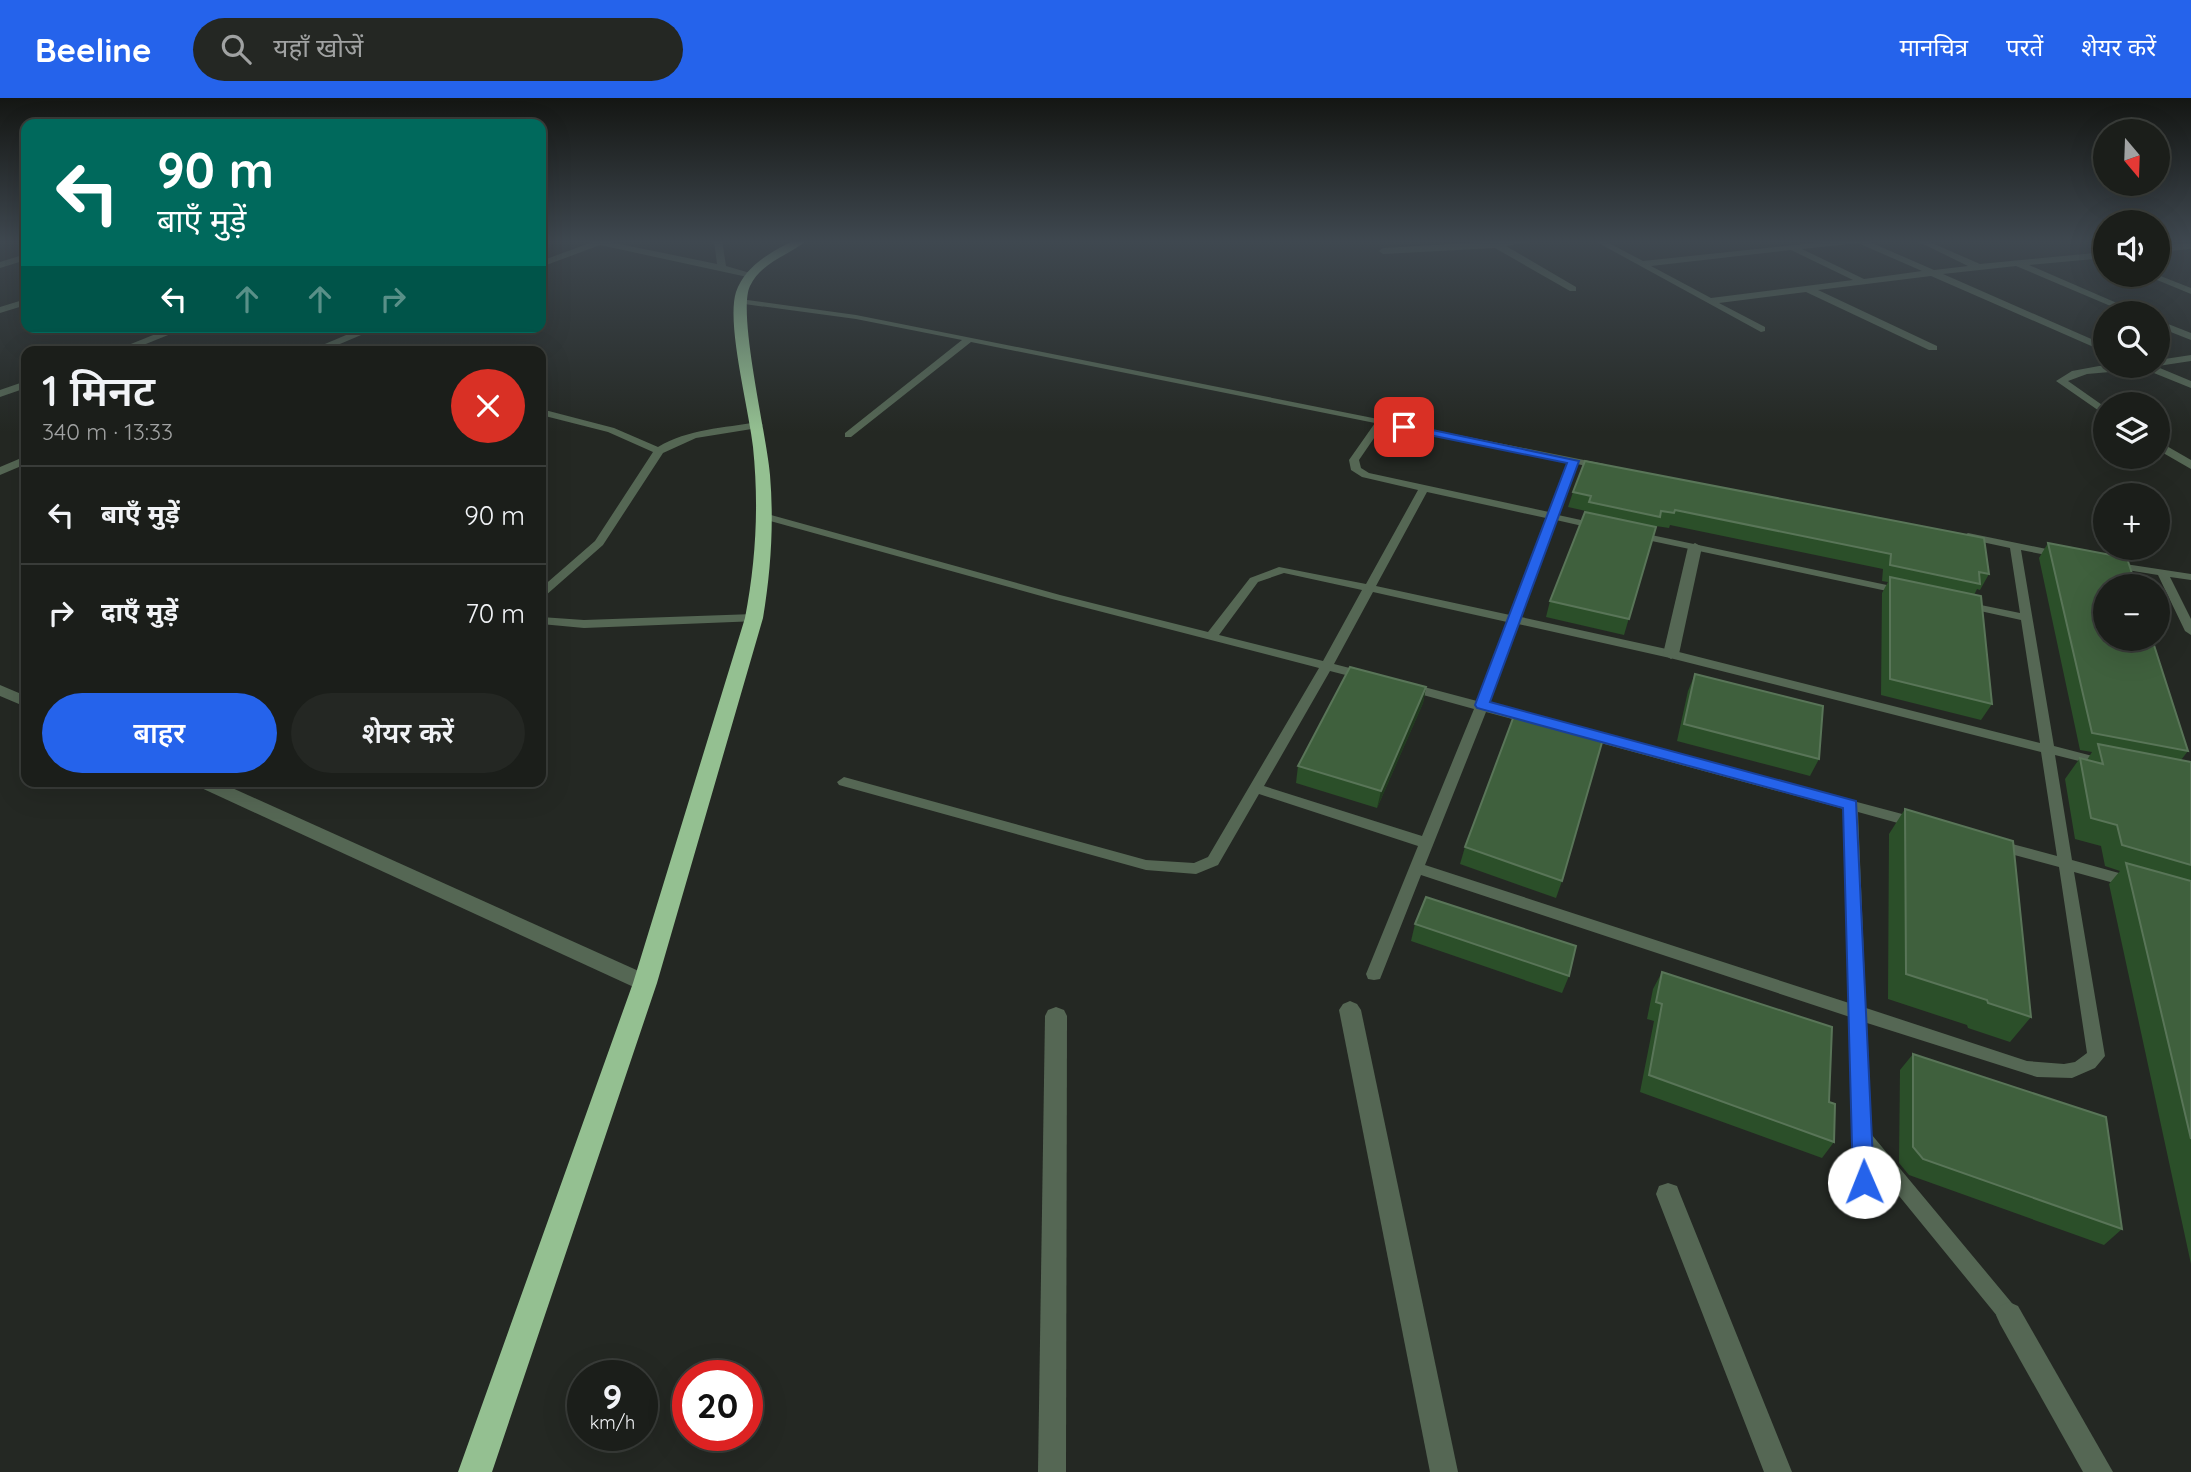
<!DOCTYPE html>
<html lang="hi">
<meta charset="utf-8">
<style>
:root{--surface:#1b1e1a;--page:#242723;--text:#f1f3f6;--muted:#a0a2a2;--line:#393c39;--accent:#2563eb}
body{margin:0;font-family:Quicksand,"Noto Sans Devanagari",sans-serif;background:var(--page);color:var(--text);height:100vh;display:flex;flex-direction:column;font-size:26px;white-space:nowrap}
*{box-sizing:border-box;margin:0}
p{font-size:23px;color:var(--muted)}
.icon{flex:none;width:38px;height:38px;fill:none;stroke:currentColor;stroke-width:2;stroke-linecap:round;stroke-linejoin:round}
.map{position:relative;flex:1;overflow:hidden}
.side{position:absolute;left:21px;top:248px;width:525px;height:441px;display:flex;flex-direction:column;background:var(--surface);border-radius:14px;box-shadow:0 7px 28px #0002,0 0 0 2px var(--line)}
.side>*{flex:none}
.guide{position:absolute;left:21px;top:21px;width:525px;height:214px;border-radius:14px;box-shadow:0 7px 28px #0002,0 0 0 2px var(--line);background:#00695c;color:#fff;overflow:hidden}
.needle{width:46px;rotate:161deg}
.tools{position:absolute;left:2093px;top:21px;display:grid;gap:14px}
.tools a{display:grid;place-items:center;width:77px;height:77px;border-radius:50%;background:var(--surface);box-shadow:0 7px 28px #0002,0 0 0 2px var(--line);font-size:35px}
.speed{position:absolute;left:567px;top:1262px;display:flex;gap:14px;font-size:35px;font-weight:700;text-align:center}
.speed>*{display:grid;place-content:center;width:91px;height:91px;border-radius:50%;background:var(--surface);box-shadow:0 7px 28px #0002,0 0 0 2px var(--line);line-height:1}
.speed small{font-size:18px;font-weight:400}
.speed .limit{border:10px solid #d22;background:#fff;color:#111}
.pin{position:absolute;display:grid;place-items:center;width:60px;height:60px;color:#fff;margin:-30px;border-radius:14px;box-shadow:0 4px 10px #0006}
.me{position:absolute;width:77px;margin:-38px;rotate:359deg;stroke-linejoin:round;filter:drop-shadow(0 0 5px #0008)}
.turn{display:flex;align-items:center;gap:24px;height:147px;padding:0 21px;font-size:32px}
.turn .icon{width:91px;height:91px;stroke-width:2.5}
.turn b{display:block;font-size:49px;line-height:60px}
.lanes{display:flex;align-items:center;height:66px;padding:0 21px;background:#0003;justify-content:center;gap:35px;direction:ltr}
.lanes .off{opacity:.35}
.round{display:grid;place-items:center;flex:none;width:74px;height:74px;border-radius:37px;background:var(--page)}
.headline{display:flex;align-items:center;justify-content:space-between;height:119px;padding:0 21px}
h1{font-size:42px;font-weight:600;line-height:52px}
.button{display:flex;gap:14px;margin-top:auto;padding:14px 21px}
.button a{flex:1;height:80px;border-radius:42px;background:var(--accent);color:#fff;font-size:28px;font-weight:600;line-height:80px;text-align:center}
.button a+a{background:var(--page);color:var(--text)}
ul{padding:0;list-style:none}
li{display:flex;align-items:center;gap:21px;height:98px;padding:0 21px;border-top:2px solid var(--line)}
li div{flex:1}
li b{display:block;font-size:26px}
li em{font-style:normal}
header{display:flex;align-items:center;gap:42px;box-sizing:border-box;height:98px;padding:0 35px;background:var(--accent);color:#fff}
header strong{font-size:33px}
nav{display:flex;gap:38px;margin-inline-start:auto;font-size:24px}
.search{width:490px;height:63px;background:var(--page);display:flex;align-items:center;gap:18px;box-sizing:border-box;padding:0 24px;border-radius:38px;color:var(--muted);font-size:26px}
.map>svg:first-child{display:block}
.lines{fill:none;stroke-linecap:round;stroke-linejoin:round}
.lane{fill:#556754;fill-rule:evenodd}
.street{fill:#556754;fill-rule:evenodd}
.highway{fill:#94c091;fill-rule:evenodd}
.wall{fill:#2b4f29}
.shaded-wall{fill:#20391e}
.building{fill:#3f603d;stroke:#597558;stroke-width:2}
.route{fill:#2563eb;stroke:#184099;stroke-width:2}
</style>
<header>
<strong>Beeline</strong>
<div class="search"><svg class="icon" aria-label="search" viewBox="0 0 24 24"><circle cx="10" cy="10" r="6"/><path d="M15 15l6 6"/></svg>यहाँ खोजें</div>
<nav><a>मानचित्र</a><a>परतें</a><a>शेयर करें</a></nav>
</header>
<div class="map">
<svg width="2191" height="1374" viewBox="0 0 2191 1374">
<rect width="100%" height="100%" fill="#242823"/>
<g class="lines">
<!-- lane -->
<g class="lane">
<path d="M740 201 856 217 1604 366 1606 368 1601 371 1577 366 1558 417 1604 427 1605 429 1600 432 1556 422 1521 519 1671 552 2040 645 2021 522 1962 509 1960 507 1966 504 2020 515 2010 450 1968 441 1963 438 1968 435 2066 455 2068 457 2062 460 2021 452 2054 648 2108 662 2110 665 2103 669 2055 657 2072 762 2137 780 2140 784 2137 788 2132 790 2074 774 2105 958 2095 970 2072 980 2037 979 1867 925 1872 1037 2016 1210 2019 1217 2016 1224 2009 1227 2002 1224 1873 1066 1874 1084 1871 1090 1864 1093 1857 1090 1854 1084 1850 919 1421 777 1382 876 1380 881 1374 882 1368 881 1366 876 1418 748 1259 696 1218 767 1196 776 1146 772 839 687 837 684 844 679 1146 762 1194 765 1208 759 1319 570 1052 501 763 421V417H771L1060 497 1208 534 1250 480 1279 469 1366 486 1418 392 1362 379 1351 372 1349 362 1375 325 971 244 851 339H845V335L962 242 856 221 737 205 736 203ZM1383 327 1568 364 1549 414 1369 375 1361 370 1359 362ZM1427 394 1546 420 1510 517 1376 488ZM1284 475 1362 492 1323 563 1219 537 1258 484ZM1373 494 1507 524 1477 603 1409 585 1403 589 1405 592 1474 611 1422 738 1264 688 1330 573 1365 582 1371 578 1369 575 1334 566ZM1518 526 1670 560 2041 654 2057 758 1997 742 1992 743 1990 747 1992 751 2059 769 2087 955 2075 964 2064 966 2027 963 1866 910 1858 714 1916 730 1923 725 1921 721 1489 606ZM1486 614 1844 711 1849 905 1425 767Z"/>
<path d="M541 311 614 330 658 349C688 331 724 330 758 324L763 327 758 330 696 340 663 355 603 447 545 498 541 499V490L595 443 653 354 608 334 541 317Z"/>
<polygon points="1637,434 1901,490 1907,493 1901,496 1633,439 1632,437"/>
<polygon points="2112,464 2191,476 2191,482 2170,479 2191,521 2191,537 2185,533 2158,477 2108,469 2108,465"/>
<polygon points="754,516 758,517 758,523 584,530 541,526 541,519 584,522"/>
</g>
<!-- street -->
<g class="street">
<polygon points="586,142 600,142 717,166 714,142 722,142 726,168 757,177 752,180 600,147 541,169 541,163 590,145"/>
<polygon points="1519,142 1539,142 1506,148 1576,189 1576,193 1570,193 1495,150 1383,156 1379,153 1383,150"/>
<path d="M1593 142H1603L1643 163 1842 142H1865L1934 172 1968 168 1915 142H1925L1980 166 2105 154V160L2029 167 2140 215H2127L2016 168 1943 176 2105 247V254L1931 178 1818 192 1937 248V252H1929L1806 194 1719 205 1765 229V233L1761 234ZM1858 145 1922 173 1864 181 1802 151ZM1791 152 1853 182 1711 200 1651 168Z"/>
<polygon points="2191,145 2191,151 2158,154 2158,148"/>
<polygon points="26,156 26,162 0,170 0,164"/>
<polygon points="2145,177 2158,177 2191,190 2191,196"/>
<polygon points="26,201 26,207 0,215 0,209"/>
<polygon points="2158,222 2191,235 2191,242 2158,229"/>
<polygon points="173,229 188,229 126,254 111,254"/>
<polygon points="365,229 380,229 321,254 306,254"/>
<polygon points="2191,257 2191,263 2158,268 2156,268 2158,262"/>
<polygon points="2099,268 2155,268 2191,283 2191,290 2144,271 2087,276 2068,283 2105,309 2105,317 2056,283 2072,273"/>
<polygon points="26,283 26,290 0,299 0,292"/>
<polygon points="2158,343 2191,362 2191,371 2158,352"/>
<polygon points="26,358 26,366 0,377 0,369"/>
<polygon points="1695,445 1702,449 1679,556 1671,561 1663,556 1688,449"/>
<polygon points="0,587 26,598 26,609 0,598"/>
<polygon points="194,684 219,684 652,879 655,885 652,891 645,893 638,891 197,688"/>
<polygon points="1350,903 1357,906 1361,912 1458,1374 1430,1374 1339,912 1343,906"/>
<polygon points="1056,909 1064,912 1067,918 1066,1374 1038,1374 1045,918 1048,912"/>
<polygon points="1668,1085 1677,1088 1680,1096 1792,1374 1764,1374 1656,1096 1659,1088"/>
<polygon points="2009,1204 2018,1208 2113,1374 2083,1374 2000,1226 1996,1217 2000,1208"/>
</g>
<!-- highway -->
<path class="highway" d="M795 142H807C789 158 762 163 750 188 737 215 767 338 770 377 774 425 771 472 763 520L657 885 492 1374H458L633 885 745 520C756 463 759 407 753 349 749 311 726 226 736 194 745 168 772 153 795 142Z"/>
</g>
<!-- wall -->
<g class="wall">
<polygon points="1585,363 1989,476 1980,492 1977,491 1974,497 1992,606 1981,622 1881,597 1882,495 1888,484 1882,483 1883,471 1670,427 1669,430 1656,428 1624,537 1546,519 1550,503 1586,413 1568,409 1573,394"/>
<polygon points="2048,445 2188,653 2181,662 2191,664 2191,1166 2109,786 2120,773 2105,768 2101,748 2075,741 2065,681 2080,660 2087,662 2092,654 2080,652 2039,460"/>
<polygon points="1695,576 1819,661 1810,678 1677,643 1688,593"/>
<polygon points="1426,589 1423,605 1377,710 1296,685 1298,668"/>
<polygon points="1905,711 2031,919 2010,944 1968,930 1967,927 1888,901 1889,736"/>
<polygon points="1465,749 1562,783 1556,800 1460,766"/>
<polygon points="1415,826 1569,878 1562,895 1411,843"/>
<polygon points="1662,874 1829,1004 1834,1044 1822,1060 1640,994 1654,923 1647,921 1653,891"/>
<polygon points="1913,956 2122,1131 2104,1147 1909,1077 1899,1065 1900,972"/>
</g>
<!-- shaded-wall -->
<polygon class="shaded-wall" points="1426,589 1423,605 1377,710 1381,693"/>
<!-- building -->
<g class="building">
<polygon points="1585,363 1984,440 1989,476 1979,474 1980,486 1890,467 1891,456 1675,412 1674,415 1661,413 1660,419 1589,404 1591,398 1573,394"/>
<polygon points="1585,414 1656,429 1629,521 1550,503"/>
<polygon points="2048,445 2127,460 2136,488 2105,488 2105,541 2152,541 2188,653 2092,635"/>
<polygon points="1890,479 1981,498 1992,606 1890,581"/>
<polygon points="1350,569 1426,589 1381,693 1298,668"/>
<polygon points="1695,576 1823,608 1819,661 1684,626"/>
<polygon points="1515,615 1603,641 1562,783 1465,749"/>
<polygon points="2098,646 2191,664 2191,767 2122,747 2117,727 2091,720 2080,660 2103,666"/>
<polygon points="1905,711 2013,743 2031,919 1988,905 1987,902 1906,876"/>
<polygon points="2126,765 2191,783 2191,1041"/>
<polygon points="1426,799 1576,848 1569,878 1415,826"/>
<polygon points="1662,874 1832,929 1829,1004 1835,1006 1834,1044 1649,977 1662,906 1656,904"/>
<polygon points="1913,956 2106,1019 2122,1131 1923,1061 1913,1049"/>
</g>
<!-- sky -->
<linearGradient id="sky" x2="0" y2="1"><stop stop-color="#141613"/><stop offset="0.43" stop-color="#3f4850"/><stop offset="1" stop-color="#3f4850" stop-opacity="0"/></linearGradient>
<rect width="2191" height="334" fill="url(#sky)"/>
<!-- route -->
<polygon class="route" points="1404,326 1579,363 1490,604 1856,703 1874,1084 1871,1091 1864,1094 1856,1091 1853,1084 1843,710 1477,610 1475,607 1567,365 1400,331 1399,329"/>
</svg>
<div class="tools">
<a><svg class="needle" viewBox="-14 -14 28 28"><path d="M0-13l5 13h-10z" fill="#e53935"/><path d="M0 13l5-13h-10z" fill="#a0a2a2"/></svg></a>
<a><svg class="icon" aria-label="sound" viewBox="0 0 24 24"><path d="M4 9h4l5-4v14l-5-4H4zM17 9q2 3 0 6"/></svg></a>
<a><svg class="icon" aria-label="search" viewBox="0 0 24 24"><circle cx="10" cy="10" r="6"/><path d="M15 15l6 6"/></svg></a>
<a><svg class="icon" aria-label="layers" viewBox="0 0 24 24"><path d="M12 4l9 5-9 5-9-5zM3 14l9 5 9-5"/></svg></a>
<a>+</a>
<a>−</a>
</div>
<div class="speed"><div>9<small>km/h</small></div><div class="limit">20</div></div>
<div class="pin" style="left:1404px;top:329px;background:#d93025"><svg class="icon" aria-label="arrive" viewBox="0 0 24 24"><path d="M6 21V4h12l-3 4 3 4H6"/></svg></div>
<svg class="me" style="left:1864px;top:1084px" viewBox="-20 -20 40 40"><circle r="19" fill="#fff"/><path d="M0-13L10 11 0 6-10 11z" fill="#2563eb"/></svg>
<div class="guide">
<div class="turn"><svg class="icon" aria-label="left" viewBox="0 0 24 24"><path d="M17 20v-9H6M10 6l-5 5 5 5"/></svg><div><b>90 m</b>बाएँ मुड़ें</div></div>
<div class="lanes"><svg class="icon" aria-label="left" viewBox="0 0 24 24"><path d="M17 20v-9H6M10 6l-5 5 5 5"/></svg><svg class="icon off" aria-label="ahead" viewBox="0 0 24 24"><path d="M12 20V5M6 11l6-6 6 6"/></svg><svg class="icon off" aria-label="ahead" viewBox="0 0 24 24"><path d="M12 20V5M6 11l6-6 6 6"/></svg><svg class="icon off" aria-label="right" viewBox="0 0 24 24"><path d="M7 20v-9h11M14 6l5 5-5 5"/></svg></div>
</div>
<section class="side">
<div class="headline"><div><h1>1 मिनट</h1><p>340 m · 13:33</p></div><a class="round" style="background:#d93025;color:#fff"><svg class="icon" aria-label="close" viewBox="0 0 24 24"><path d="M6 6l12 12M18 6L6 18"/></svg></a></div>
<ul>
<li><svg class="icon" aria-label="left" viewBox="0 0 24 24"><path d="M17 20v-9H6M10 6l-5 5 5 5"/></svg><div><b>बाएँ मुड़ें</b></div><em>90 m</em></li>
<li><svg class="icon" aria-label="right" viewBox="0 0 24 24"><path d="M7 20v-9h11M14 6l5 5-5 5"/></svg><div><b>दाएँ मुड़ें</b></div><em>70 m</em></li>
</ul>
<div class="button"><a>बाहर</a><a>शेयर करें</a></div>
</section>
</div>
